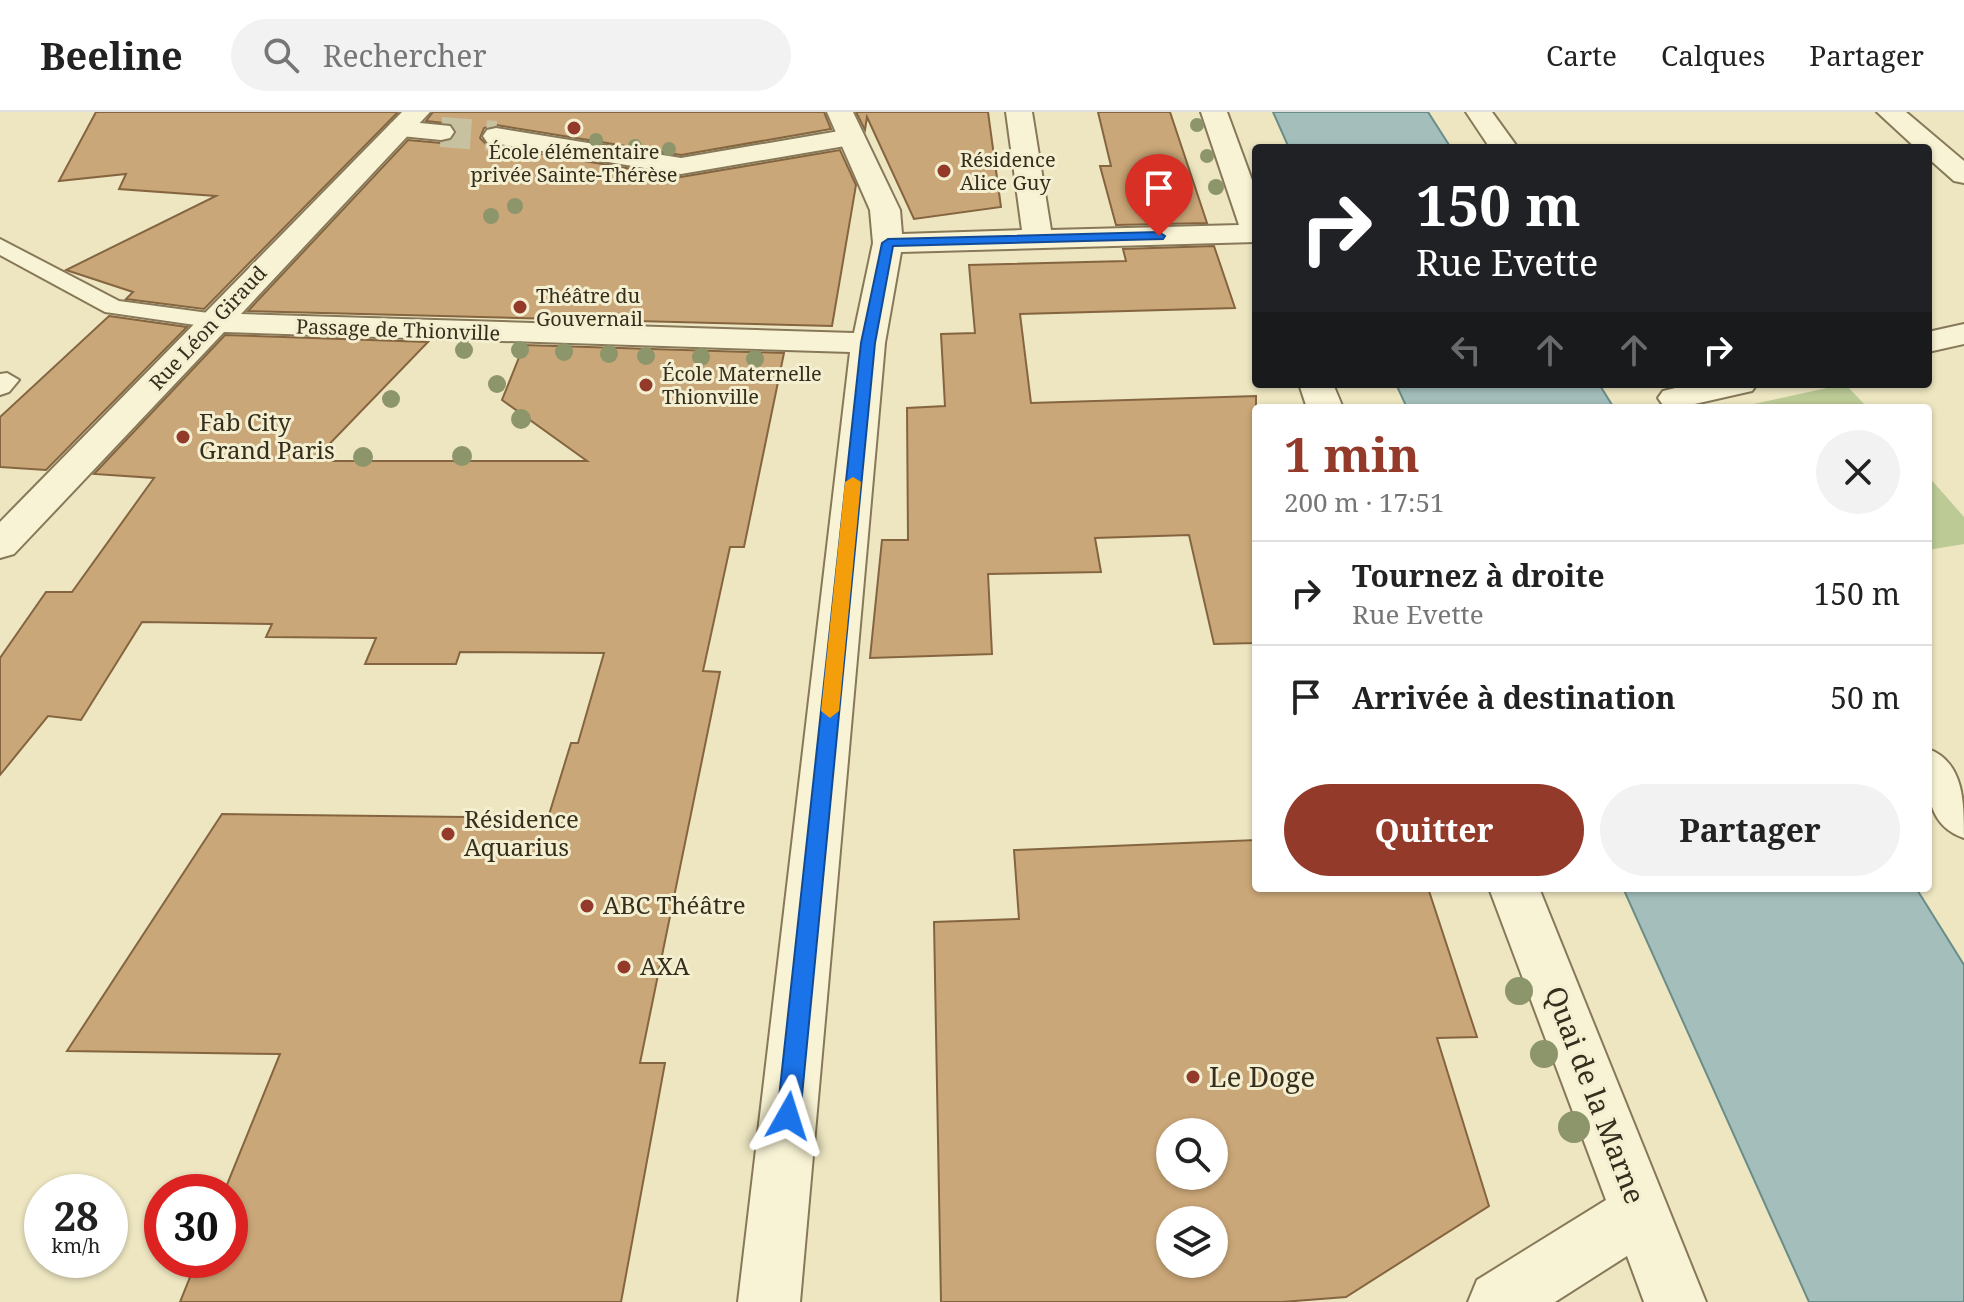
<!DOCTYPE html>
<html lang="fr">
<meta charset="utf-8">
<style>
:root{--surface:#fff;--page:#f2f2f2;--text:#222;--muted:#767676;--line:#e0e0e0;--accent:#933a2b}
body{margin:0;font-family:"Noto Serif",serif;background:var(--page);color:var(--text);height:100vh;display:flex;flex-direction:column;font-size:30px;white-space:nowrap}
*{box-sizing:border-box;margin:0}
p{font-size:26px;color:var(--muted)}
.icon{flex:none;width:44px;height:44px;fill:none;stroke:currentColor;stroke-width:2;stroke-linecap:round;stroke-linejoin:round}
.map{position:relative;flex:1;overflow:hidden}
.side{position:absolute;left:1252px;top:292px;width:680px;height:488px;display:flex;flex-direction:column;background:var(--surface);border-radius:8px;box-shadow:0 2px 6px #0004}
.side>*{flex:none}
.top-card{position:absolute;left:1252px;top:32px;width:680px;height:244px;border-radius:8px;box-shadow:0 2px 6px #0004;background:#202124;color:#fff;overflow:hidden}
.buttons{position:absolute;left:1156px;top:1006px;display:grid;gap:16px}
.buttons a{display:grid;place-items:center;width:72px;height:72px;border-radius:50%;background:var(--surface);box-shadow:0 2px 6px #0004;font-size:40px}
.speed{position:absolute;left:24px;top:1062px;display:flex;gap:16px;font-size:40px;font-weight:700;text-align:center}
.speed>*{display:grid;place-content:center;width:104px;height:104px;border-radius:50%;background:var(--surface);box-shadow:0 2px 6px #0004;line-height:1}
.speed small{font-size:20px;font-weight:400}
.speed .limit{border:12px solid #d22;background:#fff;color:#111}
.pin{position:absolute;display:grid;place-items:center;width:68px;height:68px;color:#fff;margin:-82px -34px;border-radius:50% 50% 50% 0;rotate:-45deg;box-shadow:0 0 8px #0007}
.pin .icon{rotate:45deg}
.me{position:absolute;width:88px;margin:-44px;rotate:6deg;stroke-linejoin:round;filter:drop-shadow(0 0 6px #0008)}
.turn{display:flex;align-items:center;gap:28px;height:168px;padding:0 32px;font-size:36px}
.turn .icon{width:104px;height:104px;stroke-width:2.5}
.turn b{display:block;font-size:56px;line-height:68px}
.lanes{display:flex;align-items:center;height:76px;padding:0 32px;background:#0003;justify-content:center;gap:40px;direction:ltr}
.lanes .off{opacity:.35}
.round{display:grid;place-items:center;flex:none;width:84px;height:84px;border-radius:42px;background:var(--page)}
.head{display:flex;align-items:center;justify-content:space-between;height:136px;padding:0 32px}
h1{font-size:48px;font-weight:700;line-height:60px;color:var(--accent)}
.primary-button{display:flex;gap:16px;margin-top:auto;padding:16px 32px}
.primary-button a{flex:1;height:92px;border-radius:48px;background:var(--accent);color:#fff;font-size:32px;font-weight:700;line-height:92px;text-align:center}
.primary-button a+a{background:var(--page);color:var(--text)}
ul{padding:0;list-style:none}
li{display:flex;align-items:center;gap:24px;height:104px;padding:0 32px;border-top:2px solid var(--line)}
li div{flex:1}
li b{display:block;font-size:30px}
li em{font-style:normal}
header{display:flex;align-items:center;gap:48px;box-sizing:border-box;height:112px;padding:0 40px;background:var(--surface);border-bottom:2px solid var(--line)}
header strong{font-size:38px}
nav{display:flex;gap:44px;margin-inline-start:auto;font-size:28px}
.search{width:560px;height:72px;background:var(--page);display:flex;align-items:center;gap:20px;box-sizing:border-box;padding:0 28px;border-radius:44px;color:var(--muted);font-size:30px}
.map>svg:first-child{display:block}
.green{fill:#bcca96}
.water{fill:#a4bfbb;stroke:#6b8d89;stroke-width:2}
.building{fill:#caa778;stroke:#846540;stroke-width:2;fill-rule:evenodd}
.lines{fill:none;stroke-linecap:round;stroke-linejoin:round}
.pedestrian-tunnel{stroke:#c8c1a0;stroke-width:30;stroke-dasharray:30 15;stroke-linecap:butt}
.service-casing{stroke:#867859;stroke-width:4}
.pedestrian-casing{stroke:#867859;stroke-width:4}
.minor-casing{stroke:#867859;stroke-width:4}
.service{fill:#f8f3d4;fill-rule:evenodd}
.pedestrian{fill:#f8f3d4;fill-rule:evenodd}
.minor{fill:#f8f3d4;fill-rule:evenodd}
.tree{fill:#8d956b}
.route{fill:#1a73e8;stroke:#114b97;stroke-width:2}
.slow{fill:#f59e0b}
.poi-dot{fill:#933a2b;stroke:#f4efd1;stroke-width:3}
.labels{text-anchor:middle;stroke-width:6;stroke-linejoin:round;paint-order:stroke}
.far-poi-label{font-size:20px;fill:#362d1d;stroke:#f4efd1;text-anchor:start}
.far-street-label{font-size:20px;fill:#362d1d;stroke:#f4efd1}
.poi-label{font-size:24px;fill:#362d1d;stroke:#f4efd1;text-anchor:start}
.near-poi-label{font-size:28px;fill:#362d1d;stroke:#f4efd1;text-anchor:start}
.near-street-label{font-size:28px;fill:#362d1d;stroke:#f4efd1}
</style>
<header>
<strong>Beeline</strong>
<div class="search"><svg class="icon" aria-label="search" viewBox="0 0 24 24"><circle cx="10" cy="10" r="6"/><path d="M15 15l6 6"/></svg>Rechercher</div>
<nav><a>Carte</a><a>Calques</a><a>Partager</a></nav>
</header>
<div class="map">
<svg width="1964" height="1190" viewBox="0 0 1964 1190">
<rect width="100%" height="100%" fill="#ede6c1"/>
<!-- green -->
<g class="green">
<polygon points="647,7 685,13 697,42 819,17 829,41 771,49 698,67 616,60 497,29 522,17 551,26"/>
<polygon points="1845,272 1868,296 1736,296"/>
<polygon points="1928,364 1964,405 1964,432 1928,438"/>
</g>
<!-- water -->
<g class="water">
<polygon points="1273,0 1428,0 1451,36 1289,36"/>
<polygon points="1396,272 1599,272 1614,296 1407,296"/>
<polygon points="1623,776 1916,776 1964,853 1964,1190 1809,1190"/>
</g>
<!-- building -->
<g class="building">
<polygon points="96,0 398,0 204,197 126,187 133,180 66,158 216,84 119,77 126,62 59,69"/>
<polygon points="433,0 824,0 831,17 681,43 496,13 484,16 480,26 487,33 681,65 840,38 856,73 832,214 248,199 408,28 441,31 452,28 456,22 452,12 426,9"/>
<polygon points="856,0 988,0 1001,95 914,107 867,5 865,18"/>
<polygon points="1098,0 1170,0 1207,111 1116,113 1100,54 1111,54"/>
<polygon points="1214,134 1235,196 1020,202 1031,291 1256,284 1256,531 1214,532 1189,423 1095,426 1101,460 988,462 992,542 870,546 882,428 908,428 907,296 945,294 941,222 975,221 969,153 1126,149 1123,137"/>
<polygon points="109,204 187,215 46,358 0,355 0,305"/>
<polygon points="225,223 428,230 313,349 587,349 502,288 524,233 784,241 744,435 730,435 703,559 720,560 640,951 665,951 621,1190 180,1190 197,1148 230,1148 230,1080 224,1080 280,942 67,939 222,702 548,706 571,631 578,631 604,541 460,540 456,552 365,552 376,526 266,525 272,512 142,510 81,608 48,604 0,663 0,546 46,480 72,480 154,366 94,362"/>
<path d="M1256 728V776H1428L1477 925 1437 926 1489 1094 1346 1185 1282 1190H941L934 810 1019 807 1014 738ZM1170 1020H1214V1064H1170ZM1170 1108H1214V1152H1170Z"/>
</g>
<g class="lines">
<!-- pedestrian-tunnel -->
<polyline class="pedestrian-tunnel" points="441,20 496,24"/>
<!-- service casing -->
<g class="service-casing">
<g id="service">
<polygon points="0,127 119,189 216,202 228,209 216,216 105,200 0,143"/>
<polygon points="7,261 19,268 9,280 0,283 0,262"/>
</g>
</g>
<!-- pedestrian casing -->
<g class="pedestrian-casing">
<g id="pedestrian">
<polygon points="1877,0 1906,0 1964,49 1964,71 1954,69 1928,46 1928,36 1916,36"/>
<polygon points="400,9 450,14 454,20 450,26 441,28 391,23 387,17 391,11"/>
<polygon points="496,16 681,46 851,17 861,19 864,25 861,31 851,33 681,62 487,30 483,24 487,18"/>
</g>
</g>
<!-- minor casing -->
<g class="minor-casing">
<g id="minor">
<polygon points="402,0 430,0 241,202 854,221 873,131 870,98 827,0 853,0 900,98 902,122 1022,118 1006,0 1032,0 1051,118 1239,113 1201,0 1227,0 1256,79 1256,130 901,140 885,231 800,1190 738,1190 850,240 224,220 14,442 0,446 0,410"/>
<polygon points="1466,0 1492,0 1518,36 1490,36"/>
<polygon points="1964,212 1964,232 1928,240 1928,220"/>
<polygon points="1299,272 1333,272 1343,296 1307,296"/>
<polygon points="1692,272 1757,272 1752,279 1677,296 1663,293 1658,286 1663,279"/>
<path d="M1928 637C1964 650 1964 690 1964 726 1923 712 1928 673 1928 637Z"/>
<polygon points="1489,776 1539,776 1706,1190 1644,1190 1627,1144 1555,1190 1468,1190 1477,1168 1606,1088"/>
</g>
</g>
<!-- service -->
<use href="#service" class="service"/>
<!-- pedestrian -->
<use href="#pedestrian" class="pedestrian"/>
<!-- minor -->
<use href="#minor" class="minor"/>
</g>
<!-- trees -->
<g class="tree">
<circle cx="1197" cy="13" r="7"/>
<circle cx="596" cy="28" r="7"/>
<circle cx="635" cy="34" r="7"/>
<circle cx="669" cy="37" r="7"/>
<circle cx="1207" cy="44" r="7"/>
<circle cx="1216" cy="75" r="8"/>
<circle cx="515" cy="94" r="8"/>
<circle cx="491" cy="104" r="8"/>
<circle cx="464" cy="238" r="9"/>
<circle cx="520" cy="238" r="9"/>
<circle cx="564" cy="240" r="9"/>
<circle cx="609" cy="242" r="9"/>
<circle cx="646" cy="244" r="9"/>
<circle cx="701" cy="245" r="9"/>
<circle cx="755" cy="247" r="9"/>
<circle cx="497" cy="272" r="9"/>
<circle cx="391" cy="287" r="9"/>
<circle cx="521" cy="307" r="10"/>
<circle cx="462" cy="344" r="10"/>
<circle cx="363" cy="345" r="10"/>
<circle cx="1519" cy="879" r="14"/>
<circle cx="1544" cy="942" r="14"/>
<circle cx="1574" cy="1015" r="16"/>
</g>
<!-- route -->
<polygon class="route" points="1159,120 1165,124 1163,127 893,134 875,231 800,1004 797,1012 788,1015 780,1012 777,1004 861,231 882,131 888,127"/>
<!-- slow -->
<polygon class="slow" points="853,365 861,370 839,599 830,606 821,599 845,370"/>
<!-- markers -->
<g class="poi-dot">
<circle cx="574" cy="16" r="8"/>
<circle cx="944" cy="59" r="8"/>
<circle cx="520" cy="195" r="8"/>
<circle cx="646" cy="273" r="8"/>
<circle cx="183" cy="325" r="8"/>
<circle cx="448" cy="722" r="8"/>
<circle cx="587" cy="794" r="8"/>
<circle cx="624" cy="855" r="8"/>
<circle cx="1193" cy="965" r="8"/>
</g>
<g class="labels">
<!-- far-poi labels -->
<g class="far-poi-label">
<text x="574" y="47" text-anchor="middle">École élémentaire<tspan x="574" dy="23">privée Sainte-Thérèse</tspan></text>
<text x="960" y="55">Résidence<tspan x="960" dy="23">Alice Guy</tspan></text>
<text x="536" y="191">Théâtre du<tspan x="536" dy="23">Gouvernail</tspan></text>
<text x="662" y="269">École Maternelle<tspan x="662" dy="23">Thionville</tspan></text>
</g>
<!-- far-street labels -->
<g class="far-street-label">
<text transform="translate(208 216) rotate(-47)" y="7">Rue Léon Giraud</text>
<text transform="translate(398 218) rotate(2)" y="7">Passage de Thionville</text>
</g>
<!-- poi labels -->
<g class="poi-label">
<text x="199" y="319">Fab City<tspan x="199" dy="28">Grand Paris</tspan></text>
<text x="464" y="716">Résidence<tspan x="464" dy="28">Aquarius</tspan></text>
<text x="603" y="802">ABC Théâtre</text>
<text x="640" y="863">AXA</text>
</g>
<!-- near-poi labels -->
<g class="near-poi-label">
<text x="1209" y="975">Le Doge</text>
</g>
<!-- near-street labels -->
<g class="near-street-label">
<text transform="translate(1595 983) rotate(69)" y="10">Quai de la Marne</text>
</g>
</g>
</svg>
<div class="buttons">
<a><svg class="icon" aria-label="search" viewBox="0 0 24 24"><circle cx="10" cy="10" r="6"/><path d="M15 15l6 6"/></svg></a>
<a><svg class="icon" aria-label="layers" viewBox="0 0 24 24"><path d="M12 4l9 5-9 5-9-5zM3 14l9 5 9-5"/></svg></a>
</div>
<div class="speed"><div>28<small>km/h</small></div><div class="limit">30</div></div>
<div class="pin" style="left:1159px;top:124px;background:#d93025"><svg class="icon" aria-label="arrive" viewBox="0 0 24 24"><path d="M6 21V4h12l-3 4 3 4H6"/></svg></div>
<svg class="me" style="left:788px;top:1004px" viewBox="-20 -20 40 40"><path d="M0-17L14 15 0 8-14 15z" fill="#1a73e8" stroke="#fff" stroke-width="4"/></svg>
<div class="top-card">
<div class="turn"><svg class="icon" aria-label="right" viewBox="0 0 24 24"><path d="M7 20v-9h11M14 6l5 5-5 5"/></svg><div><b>150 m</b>Rue Evette</div></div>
<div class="lanes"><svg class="icon off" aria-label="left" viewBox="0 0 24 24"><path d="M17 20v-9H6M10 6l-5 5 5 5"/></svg><svg class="icon off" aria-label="ahead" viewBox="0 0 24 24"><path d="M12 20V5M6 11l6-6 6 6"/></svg><svg class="icon off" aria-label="ahead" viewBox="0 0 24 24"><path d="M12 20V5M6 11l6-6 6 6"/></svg><svg class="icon" aria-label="right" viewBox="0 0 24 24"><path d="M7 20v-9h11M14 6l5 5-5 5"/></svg></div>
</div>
<section class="side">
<div class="head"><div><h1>1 min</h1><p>200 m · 17:51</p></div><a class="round"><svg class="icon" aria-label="close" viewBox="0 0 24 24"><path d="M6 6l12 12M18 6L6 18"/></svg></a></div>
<ul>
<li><svg class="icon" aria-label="right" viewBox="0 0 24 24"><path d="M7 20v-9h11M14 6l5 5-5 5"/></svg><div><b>Tournez à droite</b><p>Rue Evette</p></div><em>150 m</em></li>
<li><svg class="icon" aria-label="arrive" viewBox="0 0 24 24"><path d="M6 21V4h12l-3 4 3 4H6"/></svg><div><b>Arrivée à destination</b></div><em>50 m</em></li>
</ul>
<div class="primary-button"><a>Quitter</a><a>Partager</a></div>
</section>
</div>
